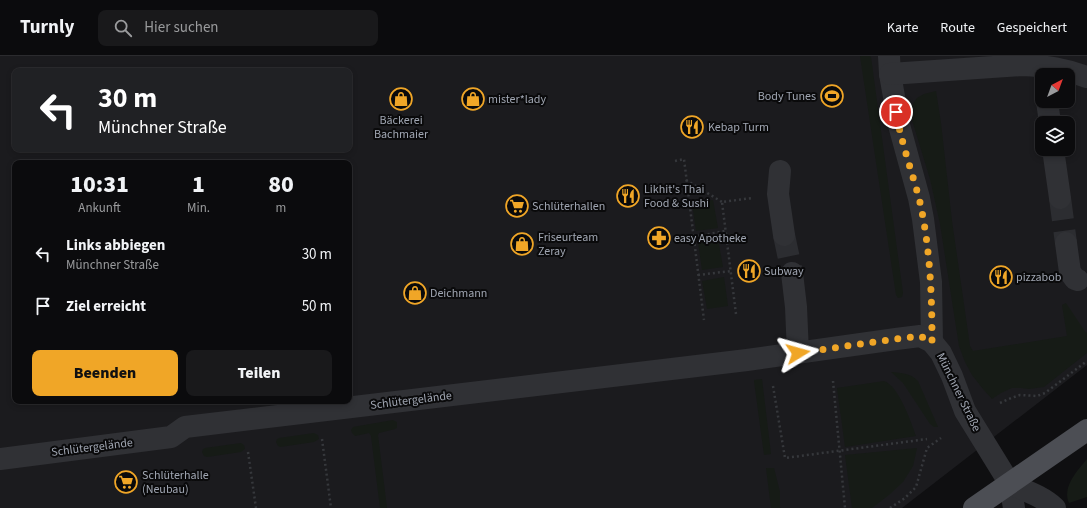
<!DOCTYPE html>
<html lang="de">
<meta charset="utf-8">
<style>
:root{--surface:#0b0b0d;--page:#19191b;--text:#f1f3f6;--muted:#9a9b9d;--line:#2b2b2e;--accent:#f0a627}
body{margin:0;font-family:"Source Sans 3",sans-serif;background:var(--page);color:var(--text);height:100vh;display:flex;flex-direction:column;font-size:15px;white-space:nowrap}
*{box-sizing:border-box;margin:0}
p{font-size:13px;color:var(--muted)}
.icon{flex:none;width:22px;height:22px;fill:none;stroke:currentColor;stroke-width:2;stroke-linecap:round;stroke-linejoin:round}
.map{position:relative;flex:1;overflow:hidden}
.details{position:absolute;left:12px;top:104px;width:340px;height:244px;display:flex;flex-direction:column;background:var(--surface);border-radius:8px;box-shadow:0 2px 6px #0003,0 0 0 1px var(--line)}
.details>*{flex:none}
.hud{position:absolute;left:12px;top:12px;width:340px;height:84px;border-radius:8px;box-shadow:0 2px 6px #0003,0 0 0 1px var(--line);background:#202124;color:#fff;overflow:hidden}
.needle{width:26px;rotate:41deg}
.fabs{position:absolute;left:1035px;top:12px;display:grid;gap:8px}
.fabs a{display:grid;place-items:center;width:40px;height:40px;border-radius:8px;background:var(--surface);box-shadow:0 2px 6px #0003,0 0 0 1px var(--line);font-size:20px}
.pin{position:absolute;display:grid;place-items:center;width:34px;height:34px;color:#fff;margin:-17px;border:2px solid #fff;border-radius:50%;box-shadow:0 1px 4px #0007}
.me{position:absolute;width:44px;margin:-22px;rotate:82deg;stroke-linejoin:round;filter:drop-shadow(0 0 3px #0008)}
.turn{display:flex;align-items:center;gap:14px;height:84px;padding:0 20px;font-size:18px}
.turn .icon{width:52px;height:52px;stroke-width:2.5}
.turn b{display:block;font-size:28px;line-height:34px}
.eta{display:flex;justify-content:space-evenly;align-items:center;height:68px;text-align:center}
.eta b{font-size:24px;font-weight:800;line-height:28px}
.action{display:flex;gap:8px;margin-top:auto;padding:8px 20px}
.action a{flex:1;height:46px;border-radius:8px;background:var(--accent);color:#111;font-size:16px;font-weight:800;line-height:46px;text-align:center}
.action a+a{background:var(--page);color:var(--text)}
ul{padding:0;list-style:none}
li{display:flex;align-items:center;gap:12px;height:52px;padding:0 20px}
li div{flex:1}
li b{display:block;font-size:15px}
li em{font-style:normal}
header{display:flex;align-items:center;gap:24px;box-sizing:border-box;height:56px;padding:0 20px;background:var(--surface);border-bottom:1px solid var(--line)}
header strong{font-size:19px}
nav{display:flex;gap:22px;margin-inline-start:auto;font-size:14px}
.search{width:280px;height:36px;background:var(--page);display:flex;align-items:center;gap:10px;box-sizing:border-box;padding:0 14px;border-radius:8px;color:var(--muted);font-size:15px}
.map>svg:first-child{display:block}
.built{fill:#1b1b1e;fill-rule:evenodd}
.grass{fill:#161b16}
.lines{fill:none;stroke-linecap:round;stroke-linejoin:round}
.minor-tunnel{stroke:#2c2d31;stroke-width:22;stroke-dasharray:22 11;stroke-linecap:butt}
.path{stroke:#36383c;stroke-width:2.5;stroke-dasharray:2 3;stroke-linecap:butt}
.minor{stroke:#303135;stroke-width:22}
.major{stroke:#4c4e54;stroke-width:22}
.route{stroke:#f0a627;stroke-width:7;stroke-dasharray:0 12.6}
.labels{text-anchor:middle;stroke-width:4;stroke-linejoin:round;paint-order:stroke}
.poi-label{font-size:12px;fill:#a0a6b2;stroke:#0a0a0b;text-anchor:start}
.street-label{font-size:12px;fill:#a0a6b2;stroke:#0a0a0b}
</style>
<header>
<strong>Turnly</strong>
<div class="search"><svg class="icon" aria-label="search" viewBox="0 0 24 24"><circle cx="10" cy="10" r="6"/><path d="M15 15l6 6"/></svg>Hier suchen</div>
<nav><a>Karte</a><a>Route</a><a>Gespeichert</a></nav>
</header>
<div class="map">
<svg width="1087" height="452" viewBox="0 0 1087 452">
<rect width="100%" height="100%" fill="#0f0f11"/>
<!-- built -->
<path class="built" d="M0 0H1087V309L902 452H0ZM15 15H349V93H15ZM1042 19H1068V45H1042ZM1042 67H1068V93H1042ZM15 107H349V345H15Z"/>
<!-- grass -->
<g class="grass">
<polygon points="860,0 870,0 871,1 903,237 902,241 898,242 896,239"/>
<polygon points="936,35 941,67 952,165 970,290 973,295 1067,280 1062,249 1066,247 1086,277 1087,276 1087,297 1044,331 1029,333 1021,332 1012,332 1001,337 992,343 983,333 972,319 965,306 959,290 940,168 930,123 912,64 910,54 912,49 917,42 924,38"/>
<polygon points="713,144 718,172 696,175 692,147"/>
<polygon points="718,183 723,211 702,214 698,186"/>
<polygon points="724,221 728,250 707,253 702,225"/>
<path d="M891 316C902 317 910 317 918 325L938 371H934L930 368 903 327Z"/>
<polygon points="762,323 771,398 764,399 754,325 754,324"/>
<path d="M884 325C899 330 911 366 916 380L845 391 837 332Z"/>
<polygon points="393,364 397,366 397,372 395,373 379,377 378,379 387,452 380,452 371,380 369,377 355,380 352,377 351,374 353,371"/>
<polygon points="314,377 318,379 319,383 314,386 280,391 278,390 276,386 277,383 279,382"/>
<polygon points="241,387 244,389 245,393 241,396 207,401 204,400 202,396 203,393 205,392"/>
<polygon points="917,392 913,410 903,426 889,439 872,452 852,452 845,399"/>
<path d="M1087 403V441L1069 447C1062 431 1077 415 1087 403Z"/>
<polygon points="766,412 774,412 780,436 780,451 781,452 771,452"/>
</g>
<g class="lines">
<!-- minor-tunnel -->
<g class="minor-tunnel">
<polyline points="1060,142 1066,187"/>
<polyline points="784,179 792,217"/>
</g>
<!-- path -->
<g class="path">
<polyline points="675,105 684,103 704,264"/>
<polyline points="686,124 722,146"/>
<polyline points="349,177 350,177"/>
<polyline points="693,181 725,175"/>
<polyline points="349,188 352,187"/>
<polyline points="698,219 731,215"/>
<polyline points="736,258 722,146 752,142"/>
<polyline points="833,325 845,452"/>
<polyline points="773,330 785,402 927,383"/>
<polyline points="1000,347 1011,342 1020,339 1037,340 1045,337 1087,305"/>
<polyline points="322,383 331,452"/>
<polyline points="248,396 256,452"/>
<polyline points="890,452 905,442 916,431 927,392 941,382"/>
</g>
<!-- minor -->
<g class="minor">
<polyline points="889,0 890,18 899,69 919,142 923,163 931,226 932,286"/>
<path d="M890 18 1023 9C1047 10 1064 13 1087 21"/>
<polyline points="1047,45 1050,67"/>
<polyline points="1053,93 1060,142"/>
<polyline points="780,115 778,138 784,179"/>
<polyline points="1066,187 1070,216 1075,223 1078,224"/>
<polyline points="792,217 796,251 798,297"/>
<polyline points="0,403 171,381 185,371 747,304 896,283 920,280 932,286 941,297 952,320 965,355 1010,428 1014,452"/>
<path d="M1010 428C1026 435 1042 440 1055 452"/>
</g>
<!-- major -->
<polyline class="major" points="974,452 1087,374"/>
</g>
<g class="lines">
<!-- route -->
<path class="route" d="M798 297 896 283 920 280 932 286C932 238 930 189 919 142 911 113 901 85 896 56"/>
</g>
<!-- icons -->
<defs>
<g id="stadium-ring" transform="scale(1.15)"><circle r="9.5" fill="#0a0a0b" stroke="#f0a627" stroke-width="1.5"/><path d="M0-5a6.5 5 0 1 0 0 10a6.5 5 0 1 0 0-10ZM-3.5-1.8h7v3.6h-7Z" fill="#f0a627"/></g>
<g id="shop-ring" transform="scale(1.15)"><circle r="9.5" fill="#0a0a0b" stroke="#f0a627" stroke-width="1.5"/><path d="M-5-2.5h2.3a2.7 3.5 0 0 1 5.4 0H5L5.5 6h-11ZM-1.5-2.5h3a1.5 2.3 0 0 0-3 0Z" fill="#f0a627"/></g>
<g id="restaurant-ring" transform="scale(1.15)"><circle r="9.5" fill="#0a0a0b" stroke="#f0a627" stroke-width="1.5"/><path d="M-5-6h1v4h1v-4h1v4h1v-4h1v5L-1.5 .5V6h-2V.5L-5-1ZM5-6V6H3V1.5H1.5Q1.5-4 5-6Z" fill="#f0a627"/></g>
<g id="supermarket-ring" transform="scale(1.15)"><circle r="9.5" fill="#0a0a0b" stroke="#f0a627" stroke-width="1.5"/><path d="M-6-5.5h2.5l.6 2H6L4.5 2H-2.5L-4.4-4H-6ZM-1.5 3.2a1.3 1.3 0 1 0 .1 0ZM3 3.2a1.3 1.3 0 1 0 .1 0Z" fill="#f0a627"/></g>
<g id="pharmacy-ring" transform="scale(1.15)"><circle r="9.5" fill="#0a0a0b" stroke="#f0a627" stroke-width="1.5"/><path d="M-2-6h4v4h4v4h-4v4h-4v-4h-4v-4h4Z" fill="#f0a627"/></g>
</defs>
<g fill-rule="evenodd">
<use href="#stadium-ring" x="832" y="40"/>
<use href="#shop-ring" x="401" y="43"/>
<use href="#shop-ring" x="473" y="43"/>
<use href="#restaurant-ring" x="692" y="71"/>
<use href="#restaurant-ring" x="628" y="140"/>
<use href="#supermarket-ring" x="517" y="150"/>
<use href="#pharmacy-ring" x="659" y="182"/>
<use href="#shop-ring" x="522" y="188"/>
<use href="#restaurant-ring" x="749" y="215"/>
<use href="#restaurant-ring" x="1001" y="221"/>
<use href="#shop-ring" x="415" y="237"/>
<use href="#supermarket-ring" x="126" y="426"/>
</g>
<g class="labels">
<!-- poi labels -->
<g class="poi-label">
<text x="816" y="44" text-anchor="end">Body Tunes</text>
<text x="488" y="47">mister*lady</text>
<text x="401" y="68" text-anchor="middle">Bäckerei<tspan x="401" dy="14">Bachmaier</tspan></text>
<text x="708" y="75">Kebap Turm</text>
<text x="644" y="137">Likhit's Thai<tspan x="644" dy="14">Food &amp; Sushi</tspan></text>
<text x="532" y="154">Schlüterhallen</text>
<text x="538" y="185">Friseurteam<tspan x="538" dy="14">Zeray</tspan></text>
<text x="674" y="186">easy Apotheke</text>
<text x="764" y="219">Subway</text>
<text x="1016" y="225">pizzabob</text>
<text x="430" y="241">Deichmann</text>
<text x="142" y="423">Schlüterhalle<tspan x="142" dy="14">(Neubau)</tspan></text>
</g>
<!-- street labels -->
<g class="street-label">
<text transform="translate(959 336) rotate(64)" y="4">Münchner Straße</text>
<text transform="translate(411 344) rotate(-7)" y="4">Schlütergelände</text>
<text transform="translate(92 391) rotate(-7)" y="4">Schlütergelände</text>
</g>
</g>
</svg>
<div class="fabs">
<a><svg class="needle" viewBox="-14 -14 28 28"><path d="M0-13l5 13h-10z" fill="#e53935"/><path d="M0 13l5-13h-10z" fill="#9a9b9d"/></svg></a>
<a><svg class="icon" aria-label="layers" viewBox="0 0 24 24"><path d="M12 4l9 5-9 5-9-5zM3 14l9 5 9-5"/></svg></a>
</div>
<div class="pin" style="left:896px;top:56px;background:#d93025"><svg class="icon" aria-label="arrive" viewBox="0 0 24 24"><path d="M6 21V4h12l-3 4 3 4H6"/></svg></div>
<svg class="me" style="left:798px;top:297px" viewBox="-20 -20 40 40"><path d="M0-17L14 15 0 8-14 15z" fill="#f0a627" stroke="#fff" stroke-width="4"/></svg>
<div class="hud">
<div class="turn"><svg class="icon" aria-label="left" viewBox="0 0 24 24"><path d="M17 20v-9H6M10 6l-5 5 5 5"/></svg><div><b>30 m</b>Münchner Straße</div></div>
</div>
<section class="details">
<div class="eta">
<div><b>10:31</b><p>Ankunft</p></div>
<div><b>1</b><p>Min.</p></div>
<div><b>80</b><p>m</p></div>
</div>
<ul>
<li><svg class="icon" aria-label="left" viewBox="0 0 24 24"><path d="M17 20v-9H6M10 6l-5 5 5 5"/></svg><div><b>Links abbiegen</b><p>Münchner Straße</p></div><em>30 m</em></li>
<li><svg class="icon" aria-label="arrive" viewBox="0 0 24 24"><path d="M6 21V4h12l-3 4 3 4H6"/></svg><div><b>Ziel erreicht</b></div><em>50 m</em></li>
</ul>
<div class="action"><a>Beenden</a><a>Teilen</a></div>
</section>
</div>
